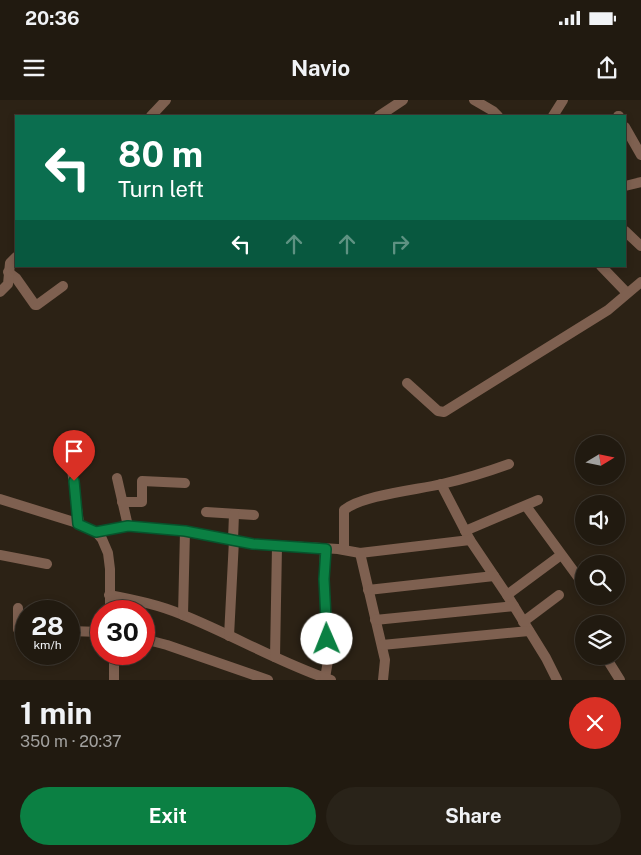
<!DOCTYPE html>
<meta charset="utf-8">
<style>
:root{--surface:#211a10;--page:#292319;--text:#f1f3f6;--muted:#a2a19f;--line:#3e3830;--accent:#0b8043}
body{margin:0;font-family:"Public Sans",sans-serif;background:var(--page);color:var(--text);height:100vh;display:flex;flex-direction:column;font-size:19px;white-space:nowrap}
*{box-sizing:border-box;margin:0}
p{font-size:16px;color:var(--muted)}
.icon{flex:none;width:28px;height:28px;fill:none;stroke:currentColor;stroke-width:2;stroke-linecap:round;stroke-linejoin:round}
.map{position:relative;height:580px;overflow:hidden}
.details{display:flex;flex-direction:column;background:var(--surface);flex:1}
.details>*{flex:none}
.top-card{position:absolute;left:15px;top:15px;width:611px;height:152px;border-radius:0px;box-shadow:0 2px 8px #0003,0 0 0 1px var(--line);background:#0b6e4f;color:#fff;overflow:hidden}
.needle{width:32px;rotate:80deg}
.buttons{position:absolute;left:575px;top:335px;display:grid;gap:10px}
.buttons a{display:grid;place-items:center;width:50px;height:50px;border-radius:50%;background:var(--surface);box-shadow:0 2px 8px #0003,0 0 0 1px var(--line);font-size:25px}
.speed{position:absolute;left:15px;top:500px;display:flex;gap:10px;font-size:25px;font-weight:700;text-align:center}
.speed>*{display:grid;place-content:center;width:65px;height:65px;border-radius:50%;background:var(--surface);box-shadow:0 2px 8px #0003,0 0 0 1px var(--line);line-height:1}
.speed small{font-size:12px;font-weight:400}
.speed .limit{border:8px solid #d22;background:#fff;color:#111}
.pin{position:absolute;display:grid;place-items:center;width:42px;height:42px;color:#fff;margin:-51px -21px;border-radius:50% 50% 50% 0;rotate:-45deg;box-shadow:0 0 5px #0007}
.pin .icon{rotate:45deg}
.me{position:absolute;width:55px;margin:-28px;rotate:359deg;stroke-linejoin:round;filter:drop-shadow(0 0 4px #0008)}
.turn{display:flex;align-items:center;gap:18px;height:105px;padding:0 20px;font-size:22px}
.turn .icon{width:65px;height:65px;stroke-width:2.5}
.turn b{display:block;font-size:35px;line-height:42px}
.lanes{display:flex;align-items:center;height:48px;padding:0 20px;background:#0003;justify-content:center;gap:25px;direction:ltr}
.lanes .off{opacity:.35}
.round{display:grid;place-items:center;flex:none;width:52px;height:52px;border-radius:26px;background:var(--page)}
.summary{display:flex;align-items:center;justify-content:space-between;height:85px;padding:0 20px}
h1{font-size:30px;font-weight:700;line-height:38px}
.button{display:flex;gap:10px;margin-top:auto;padding:10px 20px}
.button a{flex:1;height:58px;border-radius:30px;background:var(--accent);color:#fff;font-size:20px;font-weight:700;line-height:58px;text-align:center}
.button a+a{background:var(--page);color:var(--text)}
.status{display:flex;justify-content:space-between;align-items:center;height:35px;padding:0 25px;background:var(--surface);direction:ltr}
.status svg{height:14px;fill:currentColor}
header{display:flex;justify-content:space-between;align-items:center;height:65px;padding:0 20px;background:var(--surface);font-size:22px;font-weight:700}
.map>svg:first-child{display:block}
.lines{fill:none;stroke-linecap:round;stroke-linejoin:round}
.minor{stroke:#7e6050;stroke-width:10}
.route-casing{stroke:#07532c;stroke-width:12}
.route{stroke:#0b8043;stroke-width:9}
</style>
<div class="status"><b>20:36</b><svg viewBox="0 0 49 12"><path d="M0 12V9h3v3zM5 12V6h3v6zM10 12V3h3v9zM15 12V0h3v12zM26 1h20v11H26zM47 4h2v5h-2z"/></svg></div>
<header><svg class="icon" aria-label="menu" viewBox="0 0 24 24"><path d="M4 6h16M4 12h16M4 18h16"/></svg>Navio<svg class="icon" aria-label="share" viewBox="0 0 24 24"><path d="M12 15V3M7 8l5-5 5 5M5 13v7h14v-7"/></svg></header>
<div class="map">
<svg width="641" height="580" viewBox="0 0 641 580">
<rect width="100%" height="100%" fill="#2c2215"/>
<g class="lines">
<!-- minor -->
<g class="minor">
<polyline points="474,0 493,11 498,16"/>
<polyline points="151,16 166,0"/>
<polyline points="379,16 403,0"/>
<polyline points="553,16 563,0"/>
<polyline points="618,16 619,16"/>
<polyline points="625,27 641,55"/>
<polyline points="625,86 641,82"/>
<polyline points="625,131 641,146"/>
<polyline points="601,166 627,193"/>
<polyline points="8,172 16,178 35,205 37,205 63,186"/>
<polyline points="0,192 8,184 10,163 16,157"/>
<polyline points="407,283 438,311 444,312 608,210 641,182"/>
<polyline points="72,369 79,424"/>
<polyline points="117,378 128,426"/>
<polyline points="441,384 470,440 507,495 546,558 557,580"/>
<polyline points="0,399 74,422 96,432 102,439 108,453 110,469 110,511"/>
<polyline points="122,402 142,402 142,381 185,383"/>
<polyline points="526,406 578,477"/>
<polyline points="206,412 254,415"/>
<polyline points="465,431 538,400"/>
<polyline points="96,432 128,426 185,431 253,444 338,449 360,453 470,440"/>
<polyline points="233,440 234,414"/>
<path d="M344 450V410C363 395 416 390 442 384 464 379 487 372 509 364"/>
<polyline points="360,453 385,560 383,580"/>
<polyline points="0,455 47,464"/>
<polyline points="368,490 494,476"/>
<path d="M109 495C135 500 160 505 183 515 233 535 280 563 331 580"/>
<polyline points="507,495 561,455"/>
<polyline points="18,508 18,529 26,531"/>
<polyline points="183,515 185,431"/>
<polyline points="375,520 514,506"/>
<polyline points="523,522 559,495"/>
<polyline points="69,531 101,532"/>
<polyline points="229,536 234,440"/>
<polyline points="144,539 167,545 268,580"/>
<polyline points="382,545 529,531"/>
<polyline points="605,556 620,580"/>
<polyline points="275,557 277,446"/>
<polyline points="325,578 329,555 324,479 325,449"/>
<polyline points="114,580 114,554"/>
</g>
</g>
<g class="lines">
<!-- route casing -->
<g class="route-casing">
<polyline id="route" points="74,381 78,424 96,432 128,426 185,431 253,444 326,449 324,479 327,539"/>
</g>
<!-- route -->
<use href="#route" class="route"/>
</g>
</svg>
<div class="buttons">
<a><svg class="needle" viewBox="-14 -14 28 28"><path d="M0-13l5 13h-10z" fill="#e53935"/><path d="M0 13l5-13h-10z" fill="#a2a19f"/></svg></a>
<a><svg class="icon" aria-label="sound" viewBox="0 0 24 24"><path d="M4 9h4l5-4v14l-5-4H4zM17 9q2 3 0 6"/></svg></a>
<a><svg class="icon" aria-label="search" viewBox="0 0 24 24"><circle cx="10" cy="10" r="6"/><path d="M15 15l6 6"/></svg></a>
<a><svg class="icon" aria-label="layers" viewBox="0 0 24 24"><path d="M12 4l9 5-9 5-9-5zM3 14l9 5 9-5"/></svg></a>
</div>
<div class="speed"><div>28<small>km/h</small></div><div class="limit">30</div></div>
<div class="pin" style="left:74px;top:381px;background:#d93025"><svg class="icon" aria-label="arrive" viewBox="0 0 24 24"><path d="M6 21V4h12l-3 4 3 4H6"/></svg></div>
<svg class="me" style="left:327px;top:539px" viewBox="-20 -20 40 40"><circle r="19" fill="#fff"/><path d="M0-13L10 11 0 6-10 11z" fill="#0b8043"/></svg>
<div class="top-card">
<div class="turn"><svg class="icon" aria-label="left" viewBox="0 0 24 24"><path d="M17 20v-9H6M10 6l-5 5 5 5"/></svg><div><b>80 m</b>Turn left</div></div>
<div class="lanes"><svg class="icon" aria-label="left" viewBox="0 0 24 24"><path d="M17 20v-9H6M10 6l-5 5 5 5"/></svg><svg class="icon off" aria-label="ahead" viewBox="0 0 24 24"><path d="M12 20V5M6 11l6-6 6 6"/></svg><svg class="icon off" aria-label="ahead" viewBox="0 0 24 24"><path d="M12 20V5M6 11l6-6 6 6"/></svg><svg class="icon off" aria-label="right" viewBox="0 0 24 24"><path d="M7 20v-9h11M14 6l5 5-5 5"/></svg></div>
</div>
</div>
<section class="details">
<div class="summary"><div><h1>1 min</h1><p>350 m · 20:37</p></div><a class="round" style="background:#d93025;color:#fff"><svg class="icon" aria-label="close" viewBox="0 0 24 24"><path d="M6 6l12 12M18 6L6 18"/></svg></a></div>
<div class="button"><a>Exit</a><a>Share</a></div>
</section>
